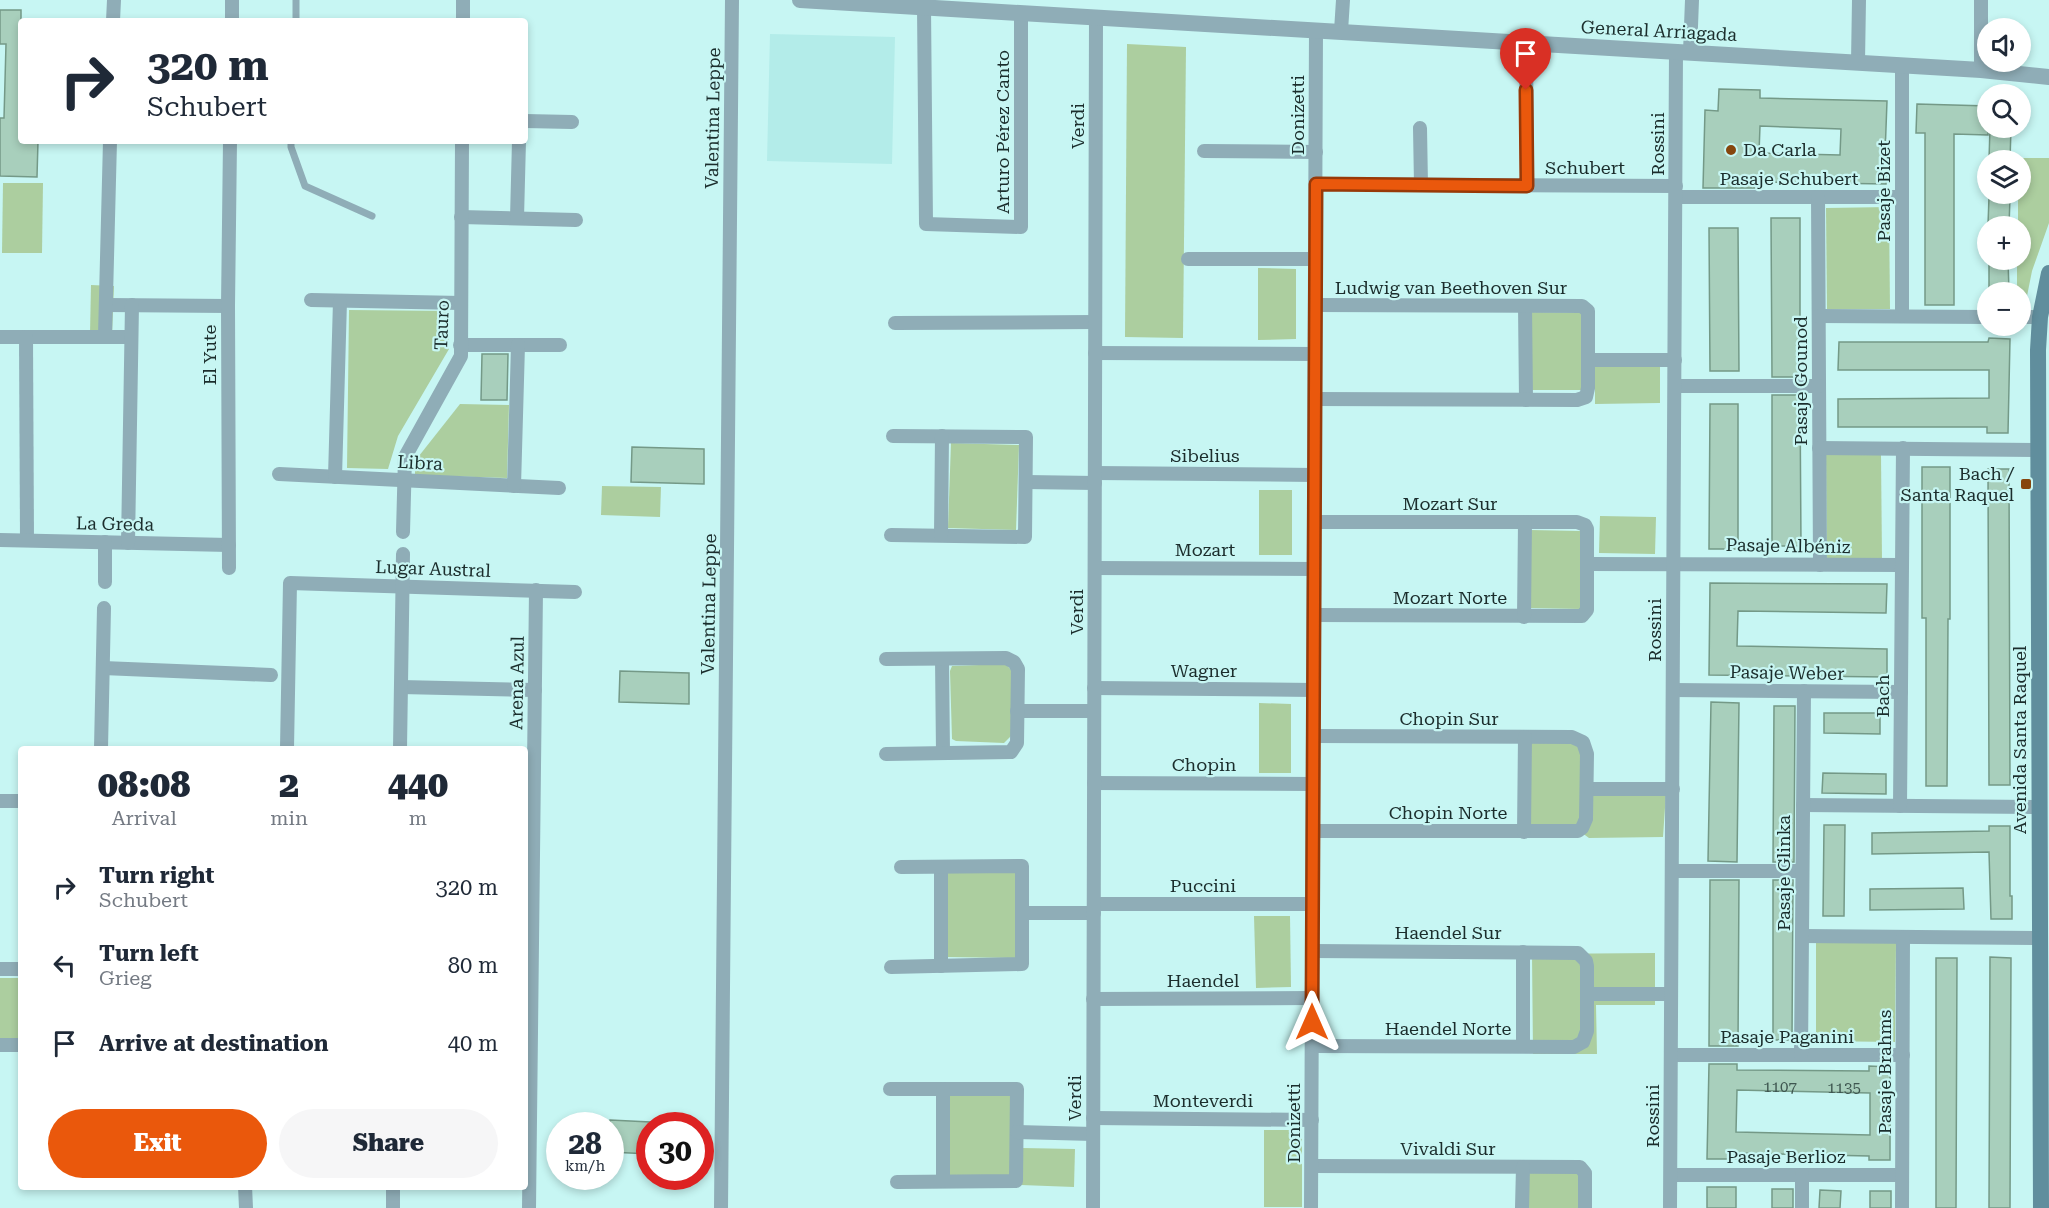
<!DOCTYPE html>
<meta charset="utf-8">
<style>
:root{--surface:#fff;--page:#f6f6f7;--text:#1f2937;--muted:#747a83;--accent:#ea580c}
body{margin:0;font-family:"Roboto Serif",serif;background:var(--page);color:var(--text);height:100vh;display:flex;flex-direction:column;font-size:22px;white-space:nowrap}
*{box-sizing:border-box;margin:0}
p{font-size:20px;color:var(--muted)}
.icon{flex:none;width:33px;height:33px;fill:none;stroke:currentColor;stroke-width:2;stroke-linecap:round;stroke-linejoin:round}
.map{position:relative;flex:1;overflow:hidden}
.drawer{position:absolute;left:18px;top:746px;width:510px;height:444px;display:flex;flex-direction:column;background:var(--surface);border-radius:6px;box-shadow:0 3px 9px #0003}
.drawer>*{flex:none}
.hud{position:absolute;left:18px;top:18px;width:510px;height:126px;border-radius:6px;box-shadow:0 3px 9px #0003;background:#fff;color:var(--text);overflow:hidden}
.fabs{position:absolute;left:1977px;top:18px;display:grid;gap:12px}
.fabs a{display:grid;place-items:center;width:54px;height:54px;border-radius:50%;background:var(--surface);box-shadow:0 3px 9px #0003;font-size:30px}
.speed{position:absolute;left:546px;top:1112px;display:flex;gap:12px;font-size:30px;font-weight:700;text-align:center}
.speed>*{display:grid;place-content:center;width:78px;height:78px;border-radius:50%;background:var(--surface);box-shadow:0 3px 9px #0003;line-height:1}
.speed small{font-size:15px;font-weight:400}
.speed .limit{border:9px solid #d22;background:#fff;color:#111}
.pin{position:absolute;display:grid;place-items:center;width:51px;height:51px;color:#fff;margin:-62px -26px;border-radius:50% 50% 50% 0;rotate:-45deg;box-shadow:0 0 6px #0007}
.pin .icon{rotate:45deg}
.me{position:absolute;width:66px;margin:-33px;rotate:0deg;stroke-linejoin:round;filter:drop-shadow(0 0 4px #0008)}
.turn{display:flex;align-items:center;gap:21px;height:126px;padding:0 30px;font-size:27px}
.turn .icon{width:78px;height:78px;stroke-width:2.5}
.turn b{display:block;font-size:42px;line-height:51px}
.eta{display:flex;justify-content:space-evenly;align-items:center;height:102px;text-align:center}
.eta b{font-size:36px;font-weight:800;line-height:42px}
.button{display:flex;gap:12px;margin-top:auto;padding:12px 30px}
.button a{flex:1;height:69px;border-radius:36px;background:var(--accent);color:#fff;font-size:24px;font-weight:800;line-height:69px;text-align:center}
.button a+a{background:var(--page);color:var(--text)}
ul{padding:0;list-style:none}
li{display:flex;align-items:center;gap:18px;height:78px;padding:0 30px}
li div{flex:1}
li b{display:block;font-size:22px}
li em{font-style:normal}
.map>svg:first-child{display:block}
.built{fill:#b3ece9}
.green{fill:#acce9f}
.building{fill:#a8cfbc;stroke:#749987;stroke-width:1.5;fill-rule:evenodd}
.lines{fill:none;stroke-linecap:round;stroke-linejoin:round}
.service{stroke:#8fadb7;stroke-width:7}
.minor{stroke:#8fadb7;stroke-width:14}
.tertiary{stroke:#8fadb7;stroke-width:16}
.secondary{stroke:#608e9d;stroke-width:16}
.route-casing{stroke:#983908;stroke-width:15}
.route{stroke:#ea580c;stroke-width:10}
.poi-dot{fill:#86460d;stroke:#c7f6f3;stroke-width:2}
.labels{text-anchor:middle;stroke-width:4.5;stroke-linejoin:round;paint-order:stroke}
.number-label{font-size:15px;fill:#3e5650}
.street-label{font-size:18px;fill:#1b2d2c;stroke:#c7f6f3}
.poi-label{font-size:18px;fill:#1b2d2c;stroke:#c7f6f3;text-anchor:start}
</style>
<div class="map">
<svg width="2049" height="1208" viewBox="0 0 2049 1208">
<rect width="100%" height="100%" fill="#c7f6f3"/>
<!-- built -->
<polygon class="built" points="770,34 895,37 892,164 767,161"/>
<!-- green -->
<g class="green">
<polygon points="1127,44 1186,47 1183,338 1125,337"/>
<polygon points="2019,158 2049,158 2049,223 2032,271 2027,296 2021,296 2020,292 2017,292 2017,260 2020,260 2020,226 2018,226 2018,194 2020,194 2020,160 2019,160"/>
<polygon points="3,183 43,183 42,253 2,253"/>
<polygon points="1889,207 1890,309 1827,309 1826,208"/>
<polygon points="1258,268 1296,269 1296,339 1258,340"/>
<polygon points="91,285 114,286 112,335 90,334"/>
<polygon points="349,310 449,311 449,349 398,436 388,469 347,468"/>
<polygon points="1531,312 1583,313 1583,390 1530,390"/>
<polygon points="1660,365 1660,403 1595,404 1595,366"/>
<polygon points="460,404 509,405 507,478 415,475 415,461"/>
<polygon points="951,443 1019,445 1016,530 948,528"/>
<polygon points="1826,455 1881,455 1882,560 1827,561"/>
<polygon points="602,486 661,487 660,517 601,515"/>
<rect x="1259" y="490" width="33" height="65"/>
<polygon points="1600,516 1656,517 1655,554 1599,553"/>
<polygon points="1530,530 1580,531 1581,609 1531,608"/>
<polygon points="1006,664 1011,670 1011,736 1004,743 956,741 952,739 950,671 952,666"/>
<polygon points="1259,703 1291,704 1291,773 1259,773"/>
<polygon points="1529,742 1574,742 1582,750 1582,794 1666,793 1663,837 1589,838 1574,827 1532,826 1529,821"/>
<polygon points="947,872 1015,872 1015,958 947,957"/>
<polygon points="1254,916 1290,916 1291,987 1256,988"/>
<polygon points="1816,941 1896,942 1895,1042 1816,1041"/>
<polygon points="1655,953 1655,1005 1596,1005 1597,1054 1533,1054 1532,954"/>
<rect x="0" y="978" width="21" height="60"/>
<polygon points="948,1093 1010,1093 1011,1175 948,1175"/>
<rect x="1264" y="1130" width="38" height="77"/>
<polygon points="1022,1148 1075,1149 1074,1187 1021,1185"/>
<polygon points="1580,1170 1580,1208 1527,1208 1528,1175 1531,1172"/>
</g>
<!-- building -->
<g class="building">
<polygon points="0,10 21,10 21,141 38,141 37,177 0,176 0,118 4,118 6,44 0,44"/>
<path d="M1719 89 1760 90V98L1887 101 1885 155H1887L1886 184 1758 182V188H1703L1705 110 1718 111ZM1760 126 1841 129 1840 155 1759 153Z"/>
<polygon points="1917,104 1988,106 1988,135 1954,134 1954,305 1925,305 1925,133 1916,133"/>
<polygon points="1990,128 2011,128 2010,160 1989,160"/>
<polygon points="1989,197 2010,198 2009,225 1988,225"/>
<polygon points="1771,218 1800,218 1800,377 1772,377"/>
<polygon points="1709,228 1738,228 1739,371 1710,371"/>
<polygon points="1989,260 2008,260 2009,292 1989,292"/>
<polygon points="1989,338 2010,339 2008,433 1987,433 1987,427 1838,427 1838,399 1989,398 1989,370 1838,370 1839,342 1988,342"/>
<polygon points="482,354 508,354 507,400 481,400"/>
<polygon points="1772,395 1800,395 1801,546 1772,546"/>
<polygon points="1710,404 1738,404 1738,549 1709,549"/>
<polygon points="632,447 704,449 704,484 631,482"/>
<polygon points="1922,467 1950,467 1950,619 1948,619 1947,786 1926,786 1926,618 1922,618"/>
<polygon points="1988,469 2009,469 2010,785 1989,785"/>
<polygon points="1710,583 1887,584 1886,613 1738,611 1737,646 1887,649 1887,677 1709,675"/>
<polygon points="620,671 689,673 689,704 619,702"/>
<polygon points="1711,702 1739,703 1737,862 1708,861"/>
<polygon points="1774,706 1795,706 1794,862 1773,862"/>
<polygon points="1824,713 1880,713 1880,734 1824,733"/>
<polygon points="1823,773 1886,774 1886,794 1822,793"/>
<polygon points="1824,825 1845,825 1844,916 1823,916"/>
<polygon points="1989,826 2010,826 2010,896 2012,896 2012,919 1991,919 1989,852 1872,854 1872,833 1989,831"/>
<polygon points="1710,880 1739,880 1738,1046 1709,1046 1709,1044"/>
<polygon points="1773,880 1793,880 1792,1040 1773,1040"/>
<polygon points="1963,888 1964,909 1870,910 1870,889"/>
<polygon points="1990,957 2011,958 2010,1208 1989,1208"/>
<polygon points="1936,958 1957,958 1956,1208 1936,1208"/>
<path d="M1709 1064H1737V1070L1869 1071V1066L1890 1067V1160H1869V1156L1736 1153V1159H1707ZM1737 1090 1870 1093V1135L1736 1132Z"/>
<polygon points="610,1120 650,1122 650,1154 610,1152"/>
<rect x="1707" y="1187" width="29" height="21"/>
<rect x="1772" y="1189" width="21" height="19"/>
<polygon points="1820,1190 1841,1191 1840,1208 1819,1208"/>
<rect x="1870" y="1191" width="21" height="17"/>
</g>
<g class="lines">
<!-- service -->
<g class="service">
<polyline points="296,21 296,0"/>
<polyline points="291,141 291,147 305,186 372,216"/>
</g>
<!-- minor -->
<g class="minor">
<polyline points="1981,0 1981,70"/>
<polyline points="924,7 926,224 1021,227 1021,13"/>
<polyline points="113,21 114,0"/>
<polyline points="232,21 232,0"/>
<polyline points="463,21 463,0"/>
<polyline points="1341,31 1343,0"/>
<polyline points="1526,42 1527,185"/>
<polyline points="1690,52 1692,0"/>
<polyline points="1858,62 1859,0"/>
<polyline points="525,121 572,122"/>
<polyline points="1420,128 1421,185"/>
<polyline points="1204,151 1316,152"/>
<polyline points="1316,184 1676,186"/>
<polyline points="1676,197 1902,197"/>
<polyline points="1818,197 1820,565"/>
<polyline points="461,217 576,220"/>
<polyline points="517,218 519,141"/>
<polyline points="1188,259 1316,259"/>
<polyline points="311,300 461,303"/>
<polyline points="107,305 228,306"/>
<polyline points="1525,306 1526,400"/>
<polyline points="1819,316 1988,317"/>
<polyline points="1902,316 1902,66"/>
<polyline points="2020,317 2040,317"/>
<polyline points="895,323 1095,322"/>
<polyline points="105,336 110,141"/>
<polyline points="0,337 130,337"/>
<polyline points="26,337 27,540"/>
<polyline points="460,345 560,345"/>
<polyline points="1095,353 1315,354"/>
<polyline points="1588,360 1675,360"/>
<polyline points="1675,386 1819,386"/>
<polyline points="1315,399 1577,400 1586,397 1588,388 1588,311 1582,306 1315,305"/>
<polyline points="1819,448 2039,450"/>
<polyline points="1095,473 1315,475"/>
<polyline points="279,474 559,488"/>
<polyline points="335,477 340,301"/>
<polyline points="1026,482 1095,483"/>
<polyline points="514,486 518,345"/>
<polyline points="403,532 405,457 461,356 462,141"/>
<polyline points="891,535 1025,537 1026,437 893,436"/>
<polyline points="941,535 942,436"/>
<polyline points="0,540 229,545"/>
<polyline points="128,543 132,305"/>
<polyline points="1588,564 1902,565"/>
<polyline points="229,568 228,306 230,141"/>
<polyline points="1095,568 1314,569"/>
<polyline points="105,582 105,542"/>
<polyline points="1314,615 1582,616 1587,610 1587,529 1585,525 1577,522 1314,522"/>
<polyline points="1524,617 1525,522"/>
<polyline points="942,659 943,753"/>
<polyline points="103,668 271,675"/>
<polyline points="401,687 535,690"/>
<polyline points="1094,688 1314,690"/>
<polyline points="1673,690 1901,692"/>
<polyline points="1017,711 1094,711"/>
<polyline points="101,748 104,608"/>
<polyline points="287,748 290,583 575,592"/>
<polyline points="400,748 403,554"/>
<polyline points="886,754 1011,752 1017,743 1018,669 1014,662 1006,658 886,659"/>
<polyline points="1094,783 1313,784"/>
<polyline points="1587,789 1673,789"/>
<polyline points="0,801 21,801"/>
<polyline points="1803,805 2039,807"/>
<polyline points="1900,806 1903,448"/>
<polyline points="1313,831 1578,831 1582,828 1586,819 1587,754 1583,742 1572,737 1314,736"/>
<polyline points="1524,832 1525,737"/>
<polyline points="1672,871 1802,871"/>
<polyline points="1094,904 1313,904"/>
<polyline points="1022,913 1094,913"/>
<polyline points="1802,936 2039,938"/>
<polyline points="941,966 941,867"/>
<polyline points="891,967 1022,964 1022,866 901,867"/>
<polyline points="0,969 21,969"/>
<polyline points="1587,994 1671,994"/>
<polyline points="1093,999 1312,998"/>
<polyline points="0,1045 21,1045"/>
<polyline points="1312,1046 1574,1047 1583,1042 1587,1031 1587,966 1586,961 1578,953 1313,951"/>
<polyline points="1523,1046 1523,952"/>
<polyline points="1671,1055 1903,1055"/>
<polyline points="1801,1055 1804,691"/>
<polyline points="890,1089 1017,1089 1016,1181 897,1182"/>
<polyline points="1093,1118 1312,1120"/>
<polyline points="1017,1132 1093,1134"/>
<polyline points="1312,1166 1580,1167 1585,1173 1585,1208"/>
<polyline points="1671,1175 1902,1175"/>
<polyline points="943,1181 943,1089"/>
<polyline points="245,1186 246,1208"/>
<polyline points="393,1208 393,1186"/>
<polyline points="529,1208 536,590"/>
<polyline points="721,1208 732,0"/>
<polyline points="1093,1208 1096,17"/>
<polyline points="1311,1208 1316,30"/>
<polyline points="1522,1208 1523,1167"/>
<polyline points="1670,1208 1676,51"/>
<polyline points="1802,1208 1802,1175"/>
<polyline points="1902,1208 1903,937"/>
</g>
<!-- tertiary -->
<polyline class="tertiary" points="800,0 1981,70 2049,77"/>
<!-- secondary -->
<polyline class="secondary" points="2041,1208 2038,350 2040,317 2049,273"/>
</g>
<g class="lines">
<!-- route casing -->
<g class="route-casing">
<polyline id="route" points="1312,1022 1316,184 1527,186 1526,90"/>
</g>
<!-- route -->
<use href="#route" class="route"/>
</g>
<!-- markers -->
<g class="poi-dot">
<circle cx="1731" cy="150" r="6"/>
<rect x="2020" y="478" width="12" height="12" rx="3"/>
</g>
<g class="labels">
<!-- number labels -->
<g class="number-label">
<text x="1780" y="1092">1107</text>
<text x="1844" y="1093">1135</text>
</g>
<!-- street labels -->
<g class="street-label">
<text transform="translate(1659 31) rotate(3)" y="6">General Arriagada</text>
<text transform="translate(1298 115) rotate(-90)" y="6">Donizetti</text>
<text transform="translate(713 118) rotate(-89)" y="6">Valentina Leppe</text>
<text transform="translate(1078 126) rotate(-90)" y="6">Verdi</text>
<text transform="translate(1003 132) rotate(-90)" y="6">Arturo Pérez Canto</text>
<text transform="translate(1658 144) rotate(-90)" y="6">Rossini</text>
<text x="1585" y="174">Schubert</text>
<text x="1789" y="185">Pasaje Schubert</text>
<text transform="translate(1884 191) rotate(-90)" y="6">Pasaje Bizet</text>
<text x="1451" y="294">Ludwig van Beethoven Sur</text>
<text transform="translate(442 325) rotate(-88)" y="6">Tauro</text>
<text transform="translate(210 355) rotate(-90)" y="6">El Yute</text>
<text transform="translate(1801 381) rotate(-90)" y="6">Pasaje Gounod</text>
<text x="1205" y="462">Sibelius</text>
<text transform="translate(420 463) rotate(3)" y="6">Libra</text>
<text x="1450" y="510">Mozart Sur</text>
<text transform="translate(115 524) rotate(1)" y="6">La Greda</text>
<text transform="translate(1788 546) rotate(1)" y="6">Pasaje Albéniz</text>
<text x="1205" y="556">Mozart</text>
<text transform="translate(433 569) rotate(2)" y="6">Lugar Austral</text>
<text x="1450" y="604">Mozart Norte</text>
<text transform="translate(709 604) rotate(-89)" y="6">Valentina Leppe</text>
<text transform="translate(1077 612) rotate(-90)" y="6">Verdi</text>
<text transform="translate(1655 630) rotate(-90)" y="6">Rossini</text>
<text x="1204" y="677">Wagner</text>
<text transform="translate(1787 673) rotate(1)" y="6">Pasaje Weber</text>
<text transform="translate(517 683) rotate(-89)" y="6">Arena Azul</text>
<text transform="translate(1883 696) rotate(-90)" y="6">Bach</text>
<text x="1449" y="725">Chopin Sur</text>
<text transform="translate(2020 740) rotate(-90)" y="6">Avenida Santa Raquel</text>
<text x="1204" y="771">Chopin</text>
<text x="1448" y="819">Chopin Norte</text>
<text transform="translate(1784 873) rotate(-90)" y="6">Pasaje Glinka</text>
<text x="1203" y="892">Puccini</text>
<text x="1448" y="939">Haendel Sur</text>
<text x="1203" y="987">Haendel</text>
<text x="1448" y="1035">Haendel Norte</text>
<text x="1787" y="1043">Pasaje Paganini</text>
<text transform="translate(1885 1072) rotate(-90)" y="6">Pasaje Brahms</text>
<text transform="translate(1075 1098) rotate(-90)" y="6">Verdi</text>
<text x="1203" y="1107">Monteverdi</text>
<text transform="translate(1653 1116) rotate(-90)" y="6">Rossini</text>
<text transform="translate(1294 1123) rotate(-90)" y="6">Donizetti</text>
<text x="1448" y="1155">Vivaldi Sur</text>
<text x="1786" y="1163">Pasaje Berlioz</text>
</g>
<!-- poi labels -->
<g class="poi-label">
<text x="1743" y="156">Da Carla</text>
<text x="2014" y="480" text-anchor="end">Bach /<tspan x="2014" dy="21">Santa Raquel</tspan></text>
</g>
</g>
</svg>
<div class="fabs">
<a><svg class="icon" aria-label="sound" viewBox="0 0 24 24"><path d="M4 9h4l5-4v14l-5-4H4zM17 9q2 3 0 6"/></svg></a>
<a><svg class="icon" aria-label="search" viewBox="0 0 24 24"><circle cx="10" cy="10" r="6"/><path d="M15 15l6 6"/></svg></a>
<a><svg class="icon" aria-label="layers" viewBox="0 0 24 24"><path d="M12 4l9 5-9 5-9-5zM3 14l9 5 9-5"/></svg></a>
<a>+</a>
<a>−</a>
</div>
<div class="speed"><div>28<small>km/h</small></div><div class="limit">30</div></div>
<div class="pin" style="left:1526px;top:90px;background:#d93025"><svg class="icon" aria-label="arrive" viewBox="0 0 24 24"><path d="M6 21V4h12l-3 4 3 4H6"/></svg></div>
<svg class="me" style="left:1312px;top:1022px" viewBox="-20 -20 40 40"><path d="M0-17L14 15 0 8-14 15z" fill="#ea580c" stroke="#fff" stroke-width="4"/></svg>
<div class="hud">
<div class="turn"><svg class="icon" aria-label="right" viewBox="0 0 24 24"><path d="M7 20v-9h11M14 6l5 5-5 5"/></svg><div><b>320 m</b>Schubert</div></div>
</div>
<section class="drawer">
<div class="eta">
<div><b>08:08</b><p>Arrival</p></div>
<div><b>2</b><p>min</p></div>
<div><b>440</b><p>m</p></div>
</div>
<ul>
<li><svg class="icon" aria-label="right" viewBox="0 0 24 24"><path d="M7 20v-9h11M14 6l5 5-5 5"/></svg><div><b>Turn right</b><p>Schubert</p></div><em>320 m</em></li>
<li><svg class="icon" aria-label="left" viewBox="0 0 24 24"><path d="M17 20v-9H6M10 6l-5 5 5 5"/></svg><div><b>Turn left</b><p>Grieg</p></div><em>80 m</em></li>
<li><svg class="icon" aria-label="arrive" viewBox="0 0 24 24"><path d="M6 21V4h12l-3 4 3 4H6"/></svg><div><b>Arrive at destination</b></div><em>40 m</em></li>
</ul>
<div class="button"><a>Exit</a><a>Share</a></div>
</section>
</div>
